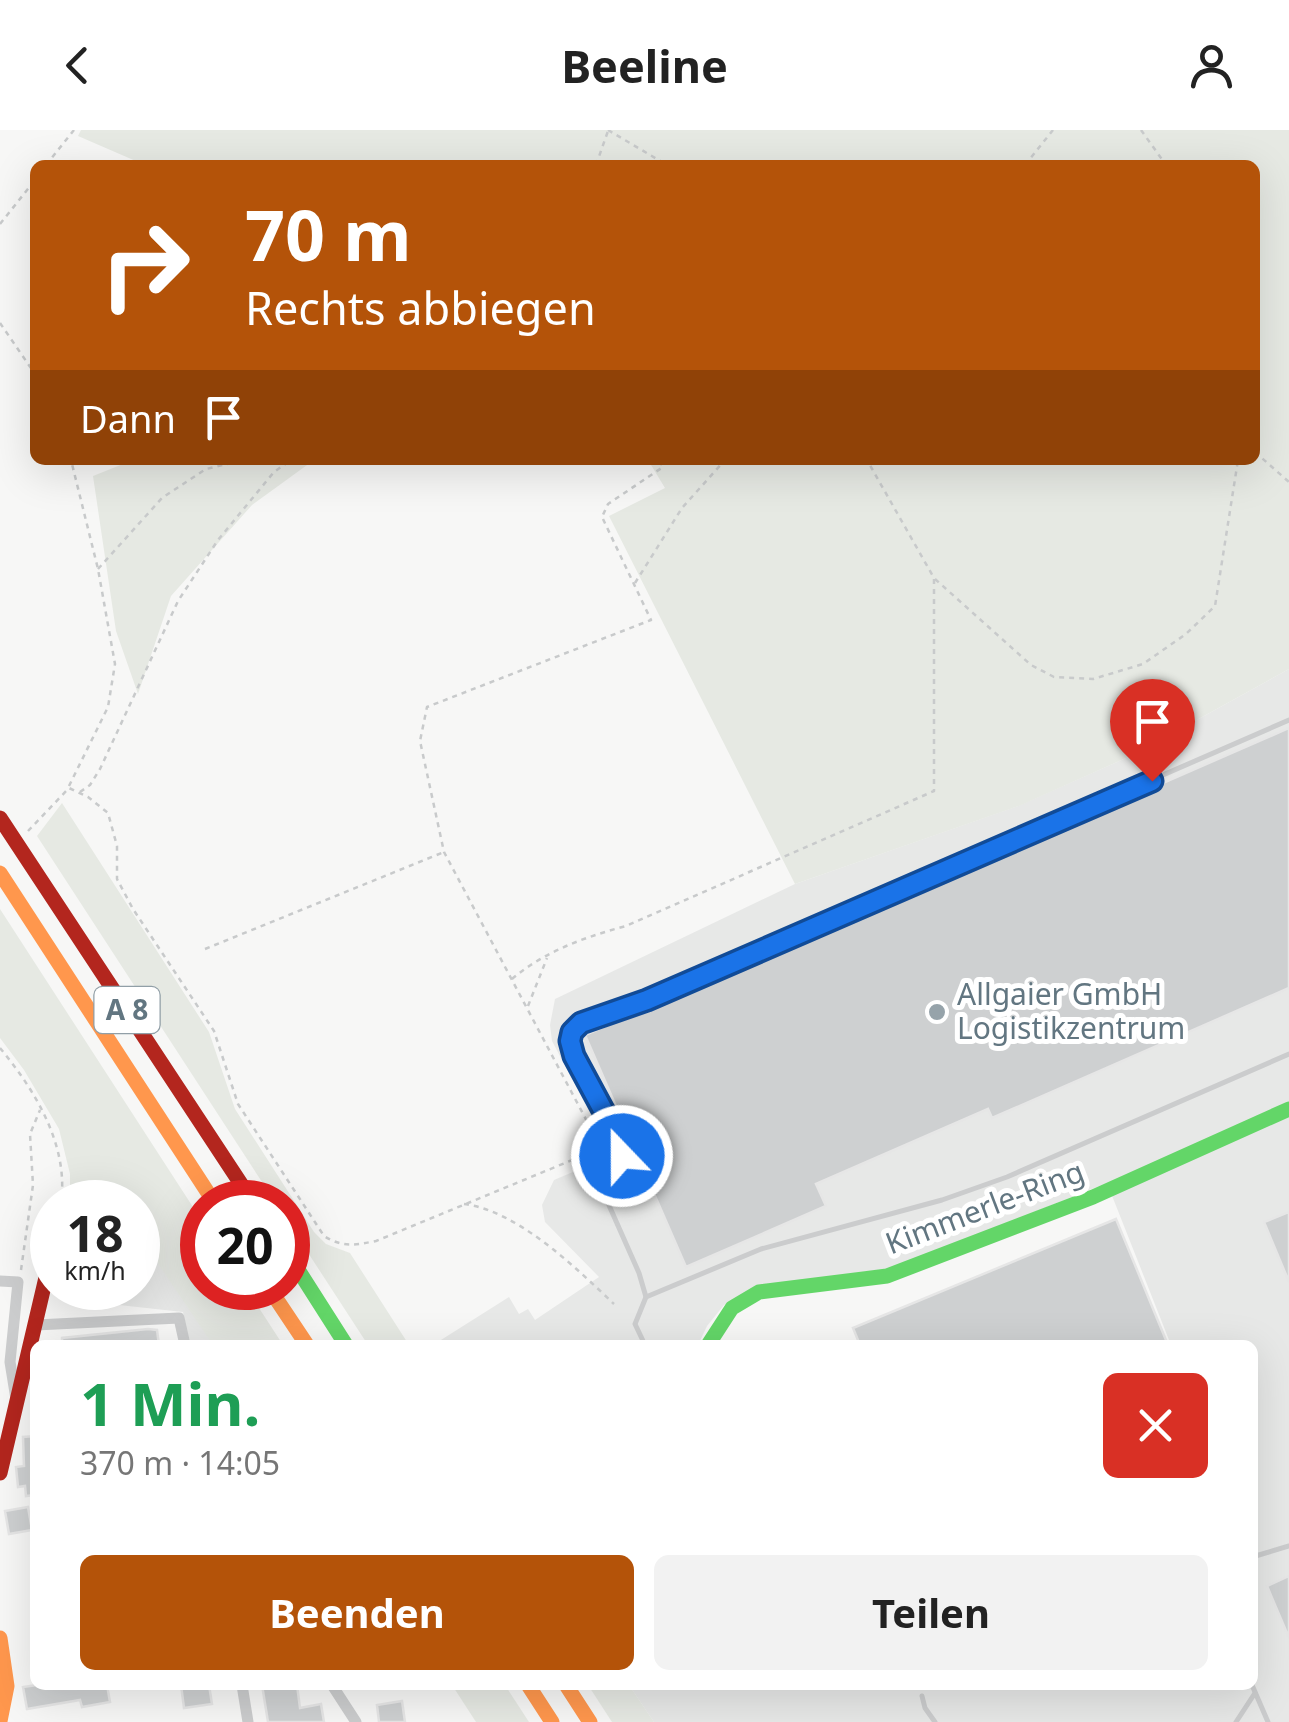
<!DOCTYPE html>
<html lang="de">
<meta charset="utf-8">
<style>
:root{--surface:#fff;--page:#f2f2f2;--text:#222;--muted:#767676;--accent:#b45309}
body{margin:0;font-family:"Noto Sans",sans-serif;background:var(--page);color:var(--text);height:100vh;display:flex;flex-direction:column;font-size:38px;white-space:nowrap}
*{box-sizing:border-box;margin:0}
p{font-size:32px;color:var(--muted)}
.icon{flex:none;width:55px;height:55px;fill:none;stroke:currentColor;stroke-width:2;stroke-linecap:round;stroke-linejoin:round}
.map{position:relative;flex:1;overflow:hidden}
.sheet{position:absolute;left:30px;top:1210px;width:1228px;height:350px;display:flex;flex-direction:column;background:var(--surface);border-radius:15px;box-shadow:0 10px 40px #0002}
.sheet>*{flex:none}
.banner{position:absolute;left:30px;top:30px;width:1230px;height:305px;border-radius:15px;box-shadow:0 10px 40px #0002;background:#b45309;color:#fff;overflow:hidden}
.speed{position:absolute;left:30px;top:1050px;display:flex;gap:20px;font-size:50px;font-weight:700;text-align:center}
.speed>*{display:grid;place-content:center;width:130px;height:130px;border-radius:50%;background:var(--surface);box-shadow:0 10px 40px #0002;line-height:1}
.speed small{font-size:25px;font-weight:400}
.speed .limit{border:15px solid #d22;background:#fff;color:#111}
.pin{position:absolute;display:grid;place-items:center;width:85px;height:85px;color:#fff;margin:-102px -42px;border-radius:50% 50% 50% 0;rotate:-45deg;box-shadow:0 0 10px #0007}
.pin .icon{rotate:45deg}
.me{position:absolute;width:110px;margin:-55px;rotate:338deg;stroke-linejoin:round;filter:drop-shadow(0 0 8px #0008)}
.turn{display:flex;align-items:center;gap:35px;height:210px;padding:0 50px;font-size:45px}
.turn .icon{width:130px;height:130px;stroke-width:2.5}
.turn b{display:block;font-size:70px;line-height:85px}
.then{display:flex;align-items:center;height:95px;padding:0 50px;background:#0003;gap:20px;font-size:38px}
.round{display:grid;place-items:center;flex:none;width:105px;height:105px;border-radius:15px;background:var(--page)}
.summary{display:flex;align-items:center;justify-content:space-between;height:170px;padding:0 50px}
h1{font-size:60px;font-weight:700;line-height:75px;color:#1e9e55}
.button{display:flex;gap:20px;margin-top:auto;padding:20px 50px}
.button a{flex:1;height:115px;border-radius:15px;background:var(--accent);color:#fff;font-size:40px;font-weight:700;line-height:115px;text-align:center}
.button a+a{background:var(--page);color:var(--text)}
header{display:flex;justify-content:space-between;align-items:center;height:130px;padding:0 50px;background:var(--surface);font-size:45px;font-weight:700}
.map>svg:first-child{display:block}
.built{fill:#e7e8e7}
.green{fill:#e6e9e3}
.building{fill:#ced0d1;stroke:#e6e6e6;stroke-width:2.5}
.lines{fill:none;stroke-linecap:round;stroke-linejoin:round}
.path{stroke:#c8cacb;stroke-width:2.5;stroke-dasharray:5 5;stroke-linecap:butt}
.lane{stroke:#cbcccd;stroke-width:5}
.street{stroke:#cbcccd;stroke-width:11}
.fast{stroke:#63d668;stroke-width:15}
.slow{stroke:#ff974d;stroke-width:15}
.jam{stroke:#b3261e;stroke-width:15}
.route-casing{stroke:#114b97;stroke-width:25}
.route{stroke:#1a73e8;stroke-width:18}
.poi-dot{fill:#96a3aa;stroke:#fff;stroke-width:4}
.labels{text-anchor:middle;stroke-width:10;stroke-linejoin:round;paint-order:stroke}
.shield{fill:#fff;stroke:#919fa7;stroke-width:2.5}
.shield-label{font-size:28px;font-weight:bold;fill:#627681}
.poi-label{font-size:30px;fill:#627681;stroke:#fff;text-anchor:start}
.street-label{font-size:30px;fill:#627681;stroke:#fff}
</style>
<header><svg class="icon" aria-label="back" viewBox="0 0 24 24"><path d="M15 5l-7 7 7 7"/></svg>Beeline<svg class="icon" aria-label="person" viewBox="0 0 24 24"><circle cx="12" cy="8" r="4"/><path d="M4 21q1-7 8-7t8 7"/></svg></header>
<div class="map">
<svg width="1289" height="1592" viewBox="0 0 1289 1592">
<rect width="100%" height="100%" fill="#f7f7f6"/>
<!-- built -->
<g class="built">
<polygon points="1289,539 1289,1592 654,1592 629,1555 1252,1555 1252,1437 1256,1435 1252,1427 1252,1215 1171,1215 1107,1053 893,1138 756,1156 724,1175 707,1196 698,1215 433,1215 509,1167 519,1184 528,1179 535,1190 599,1147 545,1092 542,1075 554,1050 606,1028 609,1019 552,911 550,895 555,869 795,754 1018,676 1135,624"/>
<polygon points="138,1104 198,1189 213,1215 189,1215 183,1182 119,1175 112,1158 138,1158"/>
</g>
<!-- green -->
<g class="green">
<polygon points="81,0 1289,0 1289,539 1135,624 1019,676 795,754 609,386 665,358 648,330 1255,330 1255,35 145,35 78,6"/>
<polygon points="133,330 314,330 252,375 171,466 138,564 116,501 93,346"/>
<polygon points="62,673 209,902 235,979 314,1102 326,1114 350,1123 409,1215 368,1215 288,1092 288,1072 275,1072 37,706"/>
<polygon points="0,779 202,1091 202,1158 246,1158 283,1215 213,1215 138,1104 138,1072 116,1072 102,1053 77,1072 70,1072 70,1044 59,999 24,940 0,908"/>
<polygon points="452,1555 505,1555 529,1592 476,1592"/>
<polygon points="588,1555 629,1555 654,1592 612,1592"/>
</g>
<!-- building -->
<g class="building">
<polygon points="1289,598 1289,858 992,988 988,979 816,1054 826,1076 686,1137 585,905"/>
<polygon points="1289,1082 1289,1152 1264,1092"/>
<polygon points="1116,1089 1168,1215 860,1215 853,1198"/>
<polygon points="148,1199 157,1200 159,1215 62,1215 62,1208"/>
<polygon points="35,1306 35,1365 26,1366 25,1356 18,1357 16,1337 24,1336 23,1307"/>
<polygon points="28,1377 32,1400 9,1404 5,1381"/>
<polygon points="1289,1446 1289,1508 1267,1456"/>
<polygon points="37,1555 107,1555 110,1572 82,1577 80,1570 27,1579 23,1557"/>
<polygon points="181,1555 209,1555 212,1574 184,1578"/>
<polygon points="262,1555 297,1555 300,1578 321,1574 324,1592 268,1592"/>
<polygon points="402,1571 405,1592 379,1592 377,1575"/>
</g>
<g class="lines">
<!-- path -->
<g class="path">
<polyline points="608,0 667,35"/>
<polyline points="1141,0 1166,35"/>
<polyline points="46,35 74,0"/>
<polyline points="596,35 608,1"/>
<polyline points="1025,35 1053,0"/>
<polyline points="0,94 35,50"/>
<polyline points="0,193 35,244"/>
<polyline points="1255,322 1289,352"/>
<polyline points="98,439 162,368 206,339 244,330"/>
<polyline points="935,449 1031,535 1054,547 1093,549 1143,534 1186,504 1215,476 1238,330"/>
<polyline points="635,453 682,378 725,330"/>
<polyline points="69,656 108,577 115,534 98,439 71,330"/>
<polyline points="80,662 90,655 100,639 178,471 218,410 274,342 291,330"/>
<path d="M28 701 69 658 88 667 108 683 117 716V749L133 779 214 901 238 974 324 1106C343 1118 355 1115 376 1111L594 1021 596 1012 589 995 444 722 420 611 427 577 651 490 602 387 608 374 663 337 659 330"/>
<polyline points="205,819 444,722"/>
<path d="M512 849C545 821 585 807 626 796L934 661V448L867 330"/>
<polyline points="528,876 547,828"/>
<path d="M0 918C35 960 69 1016 61 1072"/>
<path d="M464 1074C518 1081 575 1137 614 1174"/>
<polyline points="21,1140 33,1055 30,1004 40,980"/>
</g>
<!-- lane -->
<g class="lane">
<polyline points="646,1167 761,1119 942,1070 1007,1047 1289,924"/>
<polyline points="645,1215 635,1194 646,1167 639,1143 600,1055 601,1045 622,1026 617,1005 574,926 570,911 572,902 581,893 647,870 1289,590"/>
<polyline points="1252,1427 1289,1416"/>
<polyline points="1252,1555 1268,1592"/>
<polyline points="922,1566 925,1578 935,1592"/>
<polyline points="1236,1592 1255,1563"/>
</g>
<!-- street -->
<g class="street">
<polyline points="0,1151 18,1152 10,1232 16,1269"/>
<polyline points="36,1195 179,1188 185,1215"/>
<polyline points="242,1555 248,1592"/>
<polyline points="332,1555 356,1592"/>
</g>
<!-- fast -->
<g class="fast">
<polyline points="288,1124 346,1215"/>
<polyline points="708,1215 732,1178 759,1162 887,1146 1093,1067 1289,979"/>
</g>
<!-- slow -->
<g class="slow">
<polyline points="0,743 214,1072"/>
<polyline points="269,1158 307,1215"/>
<polyline points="0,1508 7,1556 0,1591"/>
<polyline points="528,1555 552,1592"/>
<polyline points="566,1555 590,1592"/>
</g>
<!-- jam -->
<g class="jam">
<polyline points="0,688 253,1072"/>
<polyline points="0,1343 48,1139"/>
</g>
</g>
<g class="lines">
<!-- route casing -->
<g class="route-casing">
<polyline id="route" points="622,1026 617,1006 574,926 570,911 572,902 581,893 647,870 1152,651"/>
</g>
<!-- route -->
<use href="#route" class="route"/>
</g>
<!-- markers -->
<circle class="poi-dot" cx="937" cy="882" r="10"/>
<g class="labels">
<!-- shield labels -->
<rect class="shield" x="94.5" y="857" width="65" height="46" rx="8"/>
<g class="shield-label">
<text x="127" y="890">A 8</text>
</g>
<!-- poi labels -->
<g class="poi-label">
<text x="957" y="875">Allgaier GmbH<tspan x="957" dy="34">Logistikzentrum</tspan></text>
</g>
<!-- street labels -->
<g class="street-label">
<text transform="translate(985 1078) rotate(-21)" y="10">Kimmerle-Ring</text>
</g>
</g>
</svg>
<div class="speed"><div>18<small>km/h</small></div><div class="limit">20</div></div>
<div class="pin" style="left:1152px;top:651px;background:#d93025"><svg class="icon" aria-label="arrive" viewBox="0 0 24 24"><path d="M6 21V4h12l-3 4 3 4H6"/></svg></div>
<svg class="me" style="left:622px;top:1026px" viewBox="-20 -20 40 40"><circle r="17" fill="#1a73e8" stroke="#fff" stroke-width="3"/><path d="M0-11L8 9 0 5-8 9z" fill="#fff"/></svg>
<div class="banner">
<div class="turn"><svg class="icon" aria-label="right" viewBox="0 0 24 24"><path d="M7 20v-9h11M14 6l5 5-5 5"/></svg><div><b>70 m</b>Rechts abbiegen</div></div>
<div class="then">Dann<svg class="icon" aria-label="arrive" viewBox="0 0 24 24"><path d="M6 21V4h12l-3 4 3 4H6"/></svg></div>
</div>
<section class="sheet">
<div class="summary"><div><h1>1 Min.</h1><p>370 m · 14:05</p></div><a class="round" style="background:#d93025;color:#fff"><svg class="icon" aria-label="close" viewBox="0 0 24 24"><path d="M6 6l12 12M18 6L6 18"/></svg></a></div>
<div class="button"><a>Beenden</a><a>Teilen</a></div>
</section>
</div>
